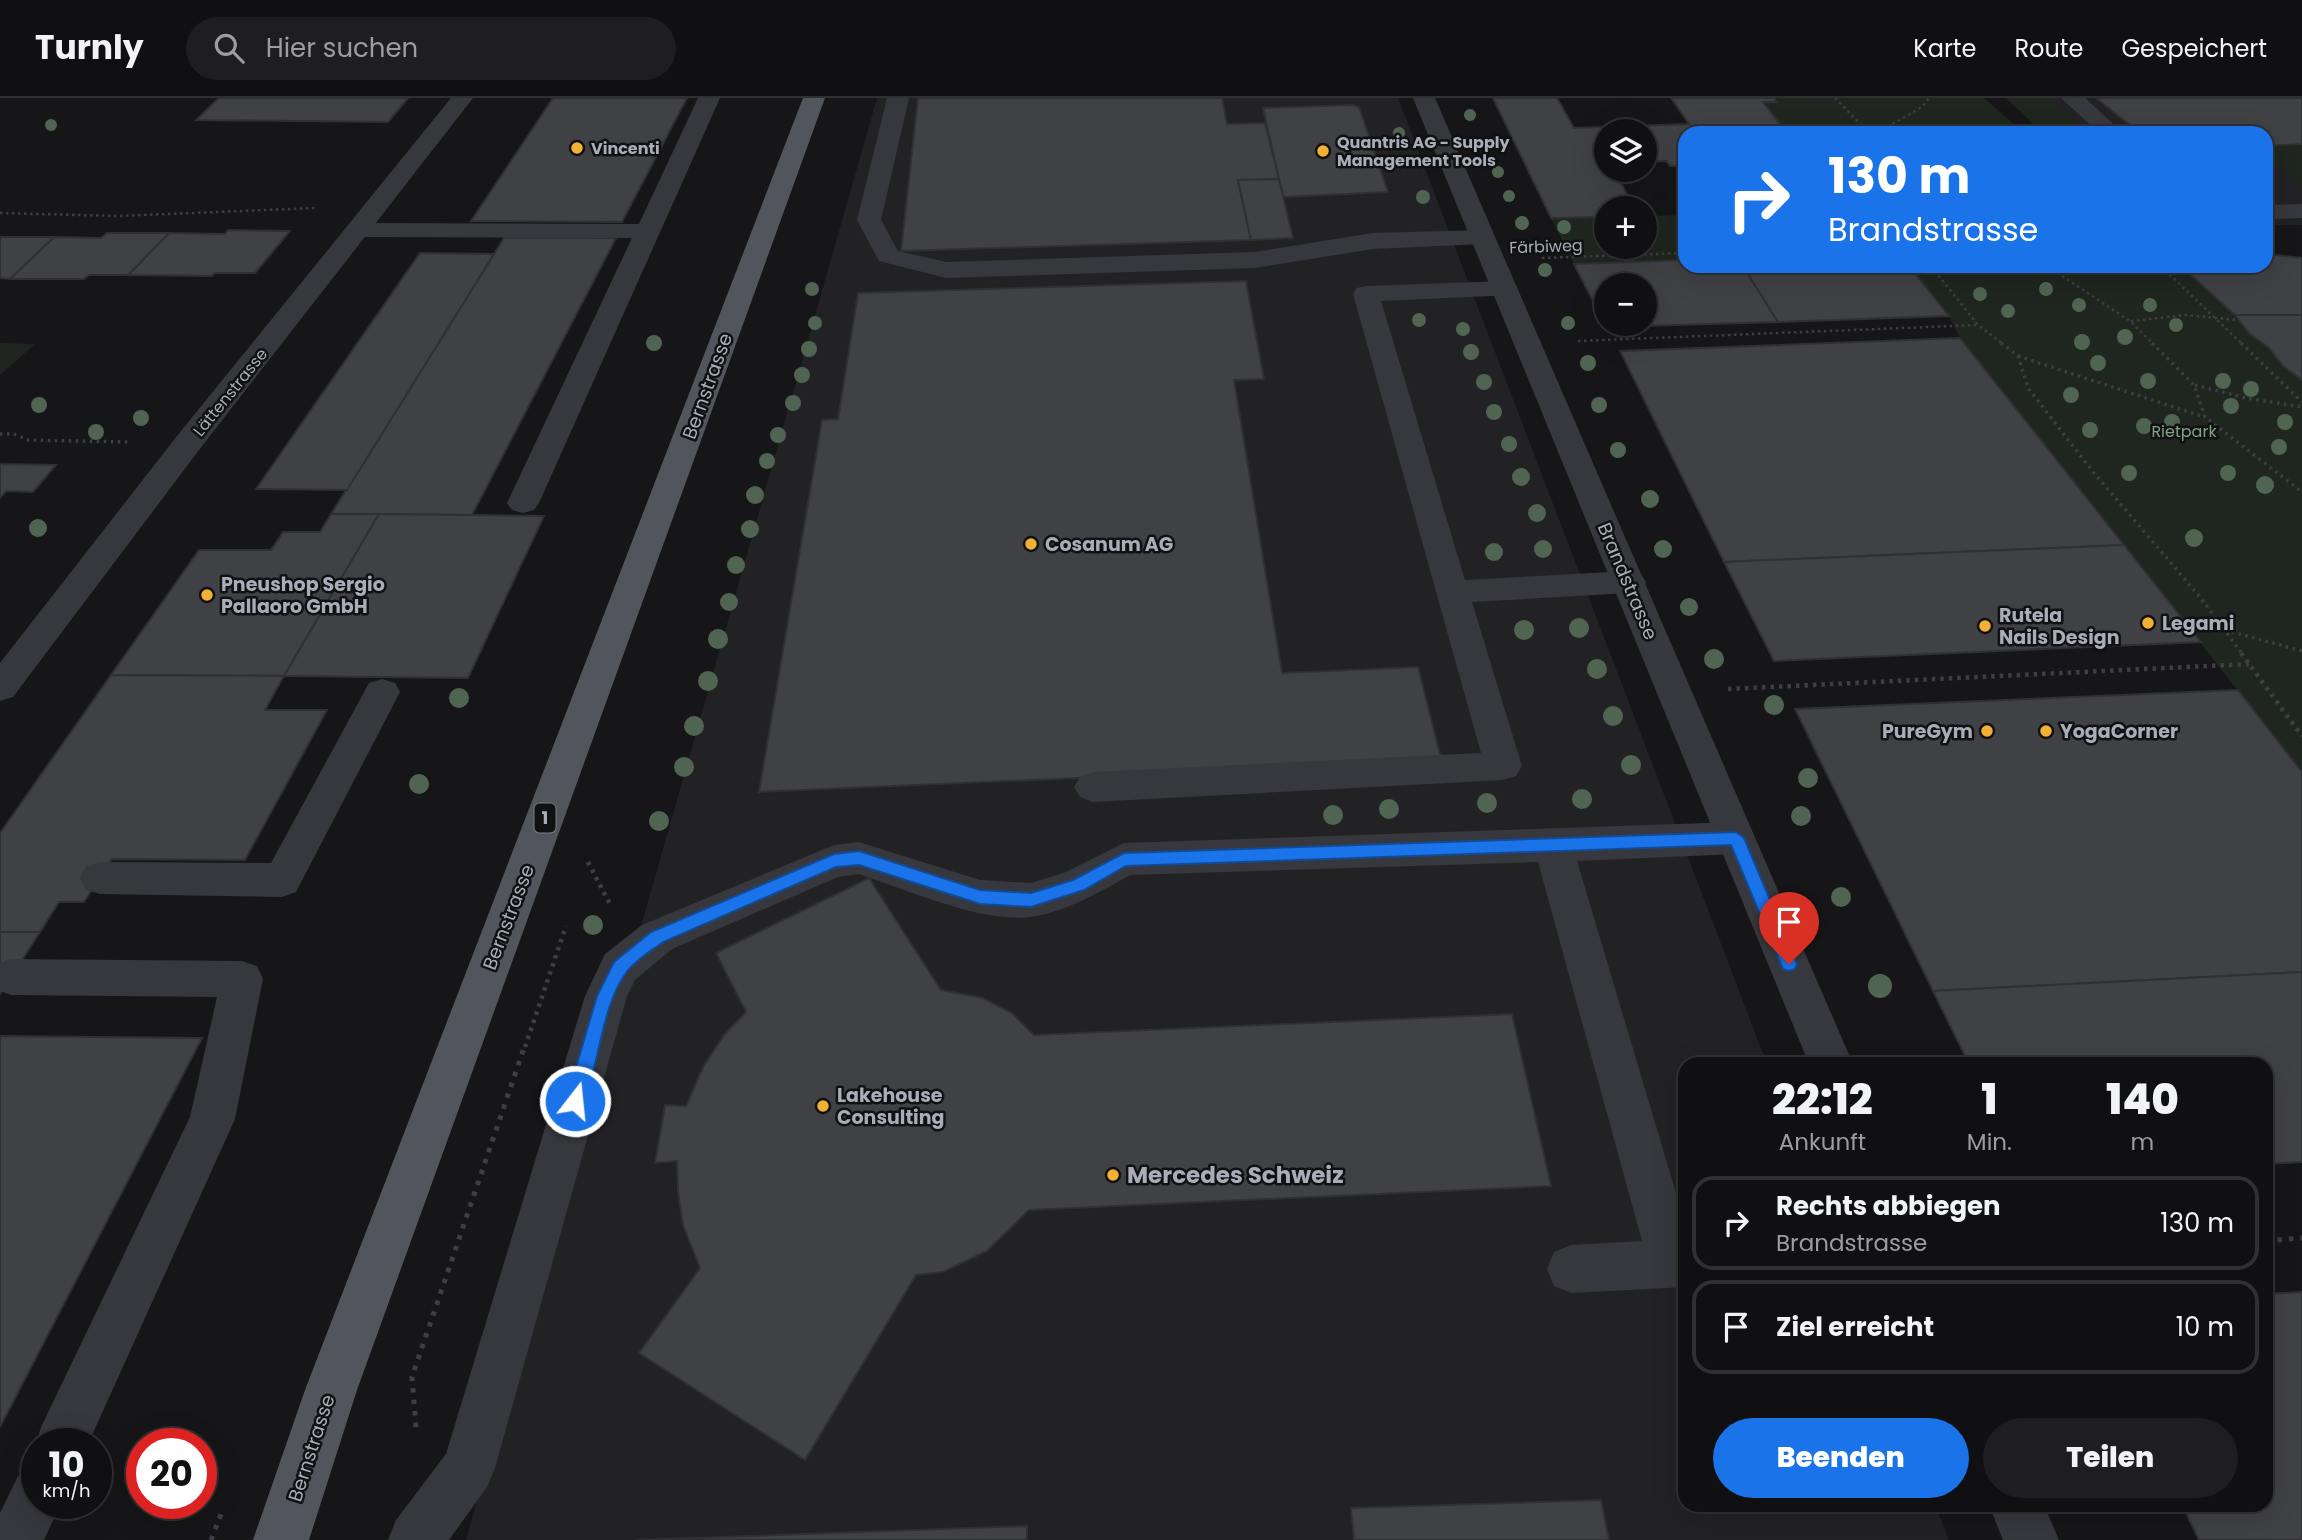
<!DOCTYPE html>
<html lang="de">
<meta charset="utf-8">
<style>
:root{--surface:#101012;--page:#1e1e20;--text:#f1f3f6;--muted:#9c9d9f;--line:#303032;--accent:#1a73e8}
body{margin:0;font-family:Poppins,sans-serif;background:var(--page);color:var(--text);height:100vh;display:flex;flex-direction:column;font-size:26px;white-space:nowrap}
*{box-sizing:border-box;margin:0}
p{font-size:23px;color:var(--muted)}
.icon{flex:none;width:38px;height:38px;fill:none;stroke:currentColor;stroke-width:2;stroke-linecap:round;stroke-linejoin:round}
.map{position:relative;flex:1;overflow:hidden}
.panel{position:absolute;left:1678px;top:959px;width:595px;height:455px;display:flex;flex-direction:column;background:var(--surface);border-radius:21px;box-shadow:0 7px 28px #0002,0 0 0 2px var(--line)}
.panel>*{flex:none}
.banner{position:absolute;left:1678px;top:28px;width:595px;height:147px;border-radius:21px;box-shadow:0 7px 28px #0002,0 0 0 2px var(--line);background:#1a73e8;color:#fff;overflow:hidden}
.buttons{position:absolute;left:1594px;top:21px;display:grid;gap:14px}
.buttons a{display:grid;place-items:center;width:63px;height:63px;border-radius:50%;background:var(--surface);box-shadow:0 7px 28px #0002,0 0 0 2px var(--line);font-size:35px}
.speed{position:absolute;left:21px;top:1330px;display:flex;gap:14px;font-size:35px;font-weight:700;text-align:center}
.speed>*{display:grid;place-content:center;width:91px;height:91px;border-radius:50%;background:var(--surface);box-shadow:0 7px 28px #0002,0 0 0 2px var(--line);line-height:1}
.speed small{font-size:18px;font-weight:400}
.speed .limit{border:10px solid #d22;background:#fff;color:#111}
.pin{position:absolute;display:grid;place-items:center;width:60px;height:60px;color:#fff;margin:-72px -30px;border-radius:50% 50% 50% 0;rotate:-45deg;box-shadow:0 0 7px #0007}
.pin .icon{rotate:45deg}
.me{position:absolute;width:77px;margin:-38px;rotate:16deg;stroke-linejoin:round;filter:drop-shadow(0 0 5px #0008)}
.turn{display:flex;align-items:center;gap:24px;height:147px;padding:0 35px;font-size:32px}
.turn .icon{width:91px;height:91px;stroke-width:2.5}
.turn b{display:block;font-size:49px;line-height:60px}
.eta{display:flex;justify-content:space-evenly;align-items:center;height:119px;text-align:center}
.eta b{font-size:42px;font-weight:800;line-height:49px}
.cta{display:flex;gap:14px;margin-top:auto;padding:14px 35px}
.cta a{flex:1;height:80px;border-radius:42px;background:var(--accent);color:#fff;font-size:28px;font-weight:800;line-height:80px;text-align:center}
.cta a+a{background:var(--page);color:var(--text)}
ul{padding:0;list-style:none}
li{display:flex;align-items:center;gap:21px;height:94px;margin:0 14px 10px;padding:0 21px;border:4px solid var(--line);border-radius:21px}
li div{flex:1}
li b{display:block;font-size:26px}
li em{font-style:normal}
header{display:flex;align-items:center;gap:42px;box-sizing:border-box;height:98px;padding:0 35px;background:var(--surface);border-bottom:2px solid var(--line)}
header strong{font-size:33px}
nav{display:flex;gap:38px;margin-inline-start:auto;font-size:24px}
.search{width:490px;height:63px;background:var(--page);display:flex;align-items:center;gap:18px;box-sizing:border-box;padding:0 24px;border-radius:38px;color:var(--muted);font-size:26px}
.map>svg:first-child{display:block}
.built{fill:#222225}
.green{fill:#1e261f}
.building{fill:#404145;stroke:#303034;stroke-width:2;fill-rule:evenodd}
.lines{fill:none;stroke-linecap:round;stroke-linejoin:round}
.path-far3{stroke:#3d3f44;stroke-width:2.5;stroke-dasharray:2.5 3.5;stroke-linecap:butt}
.path-far2{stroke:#3d3f44;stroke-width:3.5;stroke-dasharray:2.5 4.5;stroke-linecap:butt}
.path-far1{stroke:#3d3f44;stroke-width:4.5;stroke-dasharray:3.5 5;stroke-linecap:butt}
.path{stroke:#3d3f44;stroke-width:5;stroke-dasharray:4.5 7;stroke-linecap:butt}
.lane{fill:#37383d;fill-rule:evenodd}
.street{fill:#37383d;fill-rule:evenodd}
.primary{fill:#53555c;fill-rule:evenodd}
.tree{fill:#506452}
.route{fill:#1a73e8;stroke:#114b97;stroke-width:2}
.poi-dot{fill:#f2b134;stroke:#111113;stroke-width:2.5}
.labels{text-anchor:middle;stroke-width:5;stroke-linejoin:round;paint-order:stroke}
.far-poi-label{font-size:16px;font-weight:bold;fill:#a8adb8;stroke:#111113;text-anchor:start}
.far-street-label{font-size:16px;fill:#a8adb8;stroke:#111113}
.far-park-label{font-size:16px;fill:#7fa381;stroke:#111113}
.shield{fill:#111113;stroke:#7b7e86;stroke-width:2}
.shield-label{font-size:18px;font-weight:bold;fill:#a8adb8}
.street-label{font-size:19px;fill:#a8adb8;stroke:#111113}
.poi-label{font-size:19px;font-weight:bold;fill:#a8adb8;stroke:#111113;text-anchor:start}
.near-poi-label{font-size:23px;font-weight:bold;fill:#a8adb8;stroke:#111113;text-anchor:start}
</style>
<header>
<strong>Turnly</strong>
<div class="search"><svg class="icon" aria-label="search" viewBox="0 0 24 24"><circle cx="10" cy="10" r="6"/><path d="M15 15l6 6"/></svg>Hier suchen</div>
<nav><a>Karte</a><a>Route</a><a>Gespeichert</a></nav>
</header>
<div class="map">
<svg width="2302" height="1442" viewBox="0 0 2302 1442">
<rect width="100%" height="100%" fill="#161618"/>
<!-- built -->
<g class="built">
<polygon points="877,0 1398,0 1767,966 1685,966 1685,1407 1935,1407 1949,1442 466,1442"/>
<polygon points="2007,0 2302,0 2302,127 2266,127 2266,35 2047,35"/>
</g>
<!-- green -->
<g class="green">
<polygon points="1774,0 1984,0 2024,35 1802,35 1798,29 1783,30 1763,4 1776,4"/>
<polygon points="2006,0 2048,0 2090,35 2043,35"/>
<polygon points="2302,47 2302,87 2266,59 2266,50"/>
<polygon points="1685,117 1685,162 1574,166 1551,120 1606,119 1606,149 1645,149 1645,118"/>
<polygon points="1909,168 2181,168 2235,217 2249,235 2269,250 2302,282 2302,674 1960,240 1949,218"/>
<polygon points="0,245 35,246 0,277"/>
</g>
<!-- building -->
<g class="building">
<polygon points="219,0 408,0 388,24 196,22"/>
<polygon points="553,0 687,0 622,124 471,123"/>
<polygon points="918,0 1222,0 1227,26 1265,25 1279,81 1238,82 1251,142 901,153"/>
<polygon points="1493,0 1557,0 1574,30 1689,26 1671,0 1774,0 1777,4 1763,4 1783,30 1798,29 1802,35 1685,35 1685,68 1670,68 1666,63 1645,64 1645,33 1606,33 1606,65 1601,65 1606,75 1616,75 1632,106 1625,106 1627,110 1606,110 1606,119 1551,120"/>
<polygon points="2096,0 2302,0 2302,46 2266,48 2266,35 2140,35"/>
<polygon points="1353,7 1359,9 1388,94 1283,99 1263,10"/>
<polygon points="1279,81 1293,140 1251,142 1238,82"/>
<polygon points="228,132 290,133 255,175 215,175 212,178 128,177 169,135 225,136"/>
<polygon points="107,135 169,135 128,177 89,177 84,181 10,181 54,139 101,140"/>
<polygon points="0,139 54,139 10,181 0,180"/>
<polygon points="504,140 616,140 472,417 331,416"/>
<polygon points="420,155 494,156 347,392 256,391"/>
<polygon points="2266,156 2302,160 2302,217 2235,217 2181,168 2266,168"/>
<path d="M1685 162V168H1743L1778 224 1606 229 1574 166ZM1606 187H1645V226H1606Z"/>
<polygon points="1743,168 1909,168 1949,218 1778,224"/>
<polygon points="1246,183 1264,281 1234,282 1282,575 1418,569 1442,664 759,694 822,322 838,321 858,195"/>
<polygon points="2235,217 2302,217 2302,282 2283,268 2269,250 2249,235"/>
<polygon points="1960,240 2124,447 1724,464 1620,253"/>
<polygon points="0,366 56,367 33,394 6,393 0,400"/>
<polygon points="331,416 379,416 284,578 111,577 199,452 271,452 283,434 320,434"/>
<polygon points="379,416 544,418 468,580 284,578"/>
<polygon points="2124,447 2201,544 1774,563 1724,464"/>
<polygon points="111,577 284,578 265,612 327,612 245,762 112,761 84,804 59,804 40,834 0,834 0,735"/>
<polygon points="2238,592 2302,674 2302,874 1933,893 1795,611"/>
<polygon points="869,780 941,892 983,900 1012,915 1034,937 1512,916 1551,1088 1029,1112 987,1153 943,1174 916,1177 805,1362 639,1255 700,1170 683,1127 678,1094 677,1063 655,1065 665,1007 686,1008 703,969 724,937 746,914 716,855"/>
<polygon points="0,834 40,834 0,896"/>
<polygon points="2302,874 2302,1064 2266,1066 2266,966 1969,966 1933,893"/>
<polygon points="0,938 202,940 0,1329"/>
<polygon points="2302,1194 2302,1442 2199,1442 2182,1407 2266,1407 2266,1196"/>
<polygon points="1601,1402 1609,1442 1354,1442 1351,1410"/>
<polygon points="1027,1428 1027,1442 636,1442"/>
</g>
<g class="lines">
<!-- path-far3 -->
<g class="path-far3">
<polyline points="1835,0 1869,35"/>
<polyline points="1877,35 1922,9 1929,0"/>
<polyline points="0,115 118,118 316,110"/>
<polyline points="1542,160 1685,155"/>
<polyline points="1931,168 1978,227 2004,247"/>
<polyline points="2047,168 2130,223 2154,247"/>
<polyline points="2161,168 2243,247"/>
<polyline points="2131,223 2186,217 2238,222"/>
<polyline points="1578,243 1978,227"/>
</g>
<!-- path-far2 -->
<g class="path-far2">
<polyline points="2001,245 2018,258 2028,290 2094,375 2200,499 2243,557"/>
<polyline points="2152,245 2194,287 2205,319 2302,394"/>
<polyline points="2241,245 2302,304"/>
<polyline points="2018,258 2204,319"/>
<polyline points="2195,287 2246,300 2302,309"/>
<polyline points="0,336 14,336 28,342 128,344"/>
<polyline points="2225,532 2302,553"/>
</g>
<!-- path-far1 -->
<g class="path-far1">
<polyline points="2241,555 2302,638"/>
<polyline points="1728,591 2249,566"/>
<polyline points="588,764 611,808"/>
<polyline points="525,949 566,828"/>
</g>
<!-- path -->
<g class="path">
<polyline points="2266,1143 2302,1140"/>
<polyline points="416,1329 412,1279 525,947"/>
<polyline points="211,1442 223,1411"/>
</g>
<!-- lane -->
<g class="lane">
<polygon points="698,0 720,0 539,405 534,412 523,415 512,412 507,405 632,140 357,139 348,137 345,132 348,127 357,125 639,126"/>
<polygon points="887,0 909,0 881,122 898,153 946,164 1255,154 1373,135 1482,132 1491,134 1494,139 1491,144 1482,146 1373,151 1255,170 946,180 879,163 857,122"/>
<polygon points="2061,0 2085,0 2123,35 2099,35"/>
<polygon points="2302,106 2302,120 2266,121 2266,107"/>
<polygon points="1505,183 1514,185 1518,191 1514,197 1381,203 1465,482 1629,473 1641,476 1646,484 1641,492 1629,495 1472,504 1522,668 1516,678 1503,682 1093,704 1080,699 1074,689 1080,679 1093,674 1481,655 1353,196 1357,190 1366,188"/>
<polygon points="382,581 395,585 400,594 296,794 282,799 100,796 86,792 80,780 86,768 100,764 271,765 369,585"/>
<path d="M1736 724 1750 729 1755 740 1750 751 1736 756 1577 763 1685 1125V1189L1571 1195 1554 1188 1547 1171 1554 1154 1571 1147 1642 1143 1538 764 1130 777C1102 793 1063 815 1031 819 981 825 907 792 859 776L838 779 672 851 635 882 627 898 495 1370 487 1389 449 1442H388L396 1422 446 1356 585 898 605 856 642 827 834 747 859 744 980 782 1031 785 1066 774 1124 745Z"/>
<polygon points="11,861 242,863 257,868 263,881 235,1021 88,1346 37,1346 37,1351 35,1346 42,1327 190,1019 217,899 11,897 0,893 0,865"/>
<polygon points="37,1370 37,1405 61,1405 44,1442 0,1442 0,1415 18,1378"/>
</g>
<!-- street -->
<g class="street">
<polygon points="451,0 473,0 199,352 13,599 0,603 0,565 177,338"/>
<polygon points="1413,0 1435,0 1853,966 1809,966"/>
<polygon points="1989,1407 2044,1407 2059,1442 2003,1442"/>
</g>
<!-- primary -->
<polygon class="primary" points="803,0 825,0 357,1292 309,1442 253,1442 305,1292"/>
</g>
<!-- trees -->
<g class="tree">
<circle cx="1470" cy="17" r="6"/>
<circle cx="51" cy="27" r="6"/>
<circle cx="1399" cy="35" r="6"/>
<circle cx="1484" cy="45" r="6"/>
<circle cx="1409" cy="63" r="6"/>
<circle cx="1498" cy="74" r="6"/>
<circle cx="1509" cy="98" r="6"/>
<circle cx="1423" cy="99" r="7"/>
<circle cx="1522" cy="125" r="7"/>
<circle cx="1564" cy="129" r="7"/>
<circle cx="1545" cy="172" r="7"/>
<circle cx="812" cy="191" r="7"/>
<circle cx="2046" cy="191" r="7"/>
<circle cx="1980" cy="196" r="7"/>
<circle cx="2079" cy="207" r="7"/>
<circle cx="2150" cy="207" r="7"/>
<circle cx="2008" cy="213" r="7"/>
<circle cx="1419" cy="222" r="7"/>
<circle cx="815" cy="225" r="7"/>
<circle cx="1568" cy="225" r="7"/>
<circle cx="2176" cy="227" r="7"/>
<circle cx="1463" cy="231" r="7"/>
<circle cx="2125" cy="239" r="8"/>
<circle cx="2082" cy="244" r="8"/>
<circle cx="654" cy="245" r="8"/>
<circle cx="809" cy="251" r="8"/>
<circle cx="1471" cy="254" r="8"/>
<circle cx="1588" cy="265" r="8"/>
<circle cx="2098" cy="265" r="8"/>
<circle cx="802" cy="277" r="8"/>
<circle cx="2148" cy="283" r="8"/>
<circle cx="2223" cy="283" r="8"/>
<circle cx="1484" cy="284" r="8"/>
<circle cx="2251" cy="291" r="8"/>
<circle cx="2071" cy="297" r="8"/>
<circle cx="793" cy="305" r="8"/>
<circle cx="39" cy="307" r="8"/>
<circle cx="1599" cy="307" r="8"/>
<circle cx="2231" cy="308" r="8"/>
<circle cx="1494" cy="314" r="8"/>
<circle cx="141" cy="320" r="8"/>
<circle cx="2172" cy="324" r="8"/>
<circle cx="2285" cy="324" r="8"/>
<circle cx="2144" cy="328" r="8"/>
<circle cx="2090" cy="332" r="8"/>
<circle cx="96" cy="334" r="8"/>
<circle cx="778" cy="337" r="8"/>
<circle cx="1509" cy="346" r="8"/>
<circle cx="2279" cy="349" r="8"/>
<circle cx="1618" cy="352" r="8"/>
<circle cx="767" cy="363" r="8"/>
<circle cx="2129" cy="375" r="8"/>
<circle cx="2228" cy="375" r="8"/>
<circle cx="1521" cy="379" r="9"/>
<circle cx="2265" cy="387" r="9"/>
<circle cx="755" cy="397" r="9"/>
<circle cx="1650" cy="401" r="9"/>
<circle cx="1537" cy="415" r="9"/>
<circle cx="38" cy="430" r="9"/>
<circle cx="750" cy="431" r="9"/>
<circle cx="2194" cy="440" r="9"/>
<circle cx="1543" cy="451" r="9"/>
<circle cx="1663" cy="451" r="9"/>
<circle cx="1494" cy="454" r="9"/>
<circle cx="736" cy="467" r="9"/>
<circle cx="729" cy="504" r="9"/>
<circle cx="1689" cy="509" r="9"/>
<circle cx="1579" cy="530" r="10"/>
<circle cx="1524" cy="532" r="10"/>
<circle cx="718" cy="541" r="10"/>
<circle cx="1714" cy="561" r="10"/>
<circle cx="1597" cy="571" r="10"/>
<circle cx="708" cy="583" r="10"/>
<circle cx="459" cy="600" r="10"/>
<circle cx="1774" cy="607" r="10"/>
<circle cx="1613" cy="618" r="10"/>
<circle cx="694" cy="628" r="10"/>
<circle cx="1631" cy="667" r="10"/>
<circle cx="684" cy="669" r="10"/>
<circle cx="1808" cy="680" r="10"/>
<circle cx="419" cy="686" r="10"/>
<circle cx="1582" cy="701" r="10"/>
<circle cx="1487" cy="705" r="10"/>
<circle cx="1389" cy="711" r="10"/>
<circle cx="1333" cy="717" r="10"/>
<circle cx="1801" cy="718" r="10"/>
<circle cx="659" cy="723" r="10"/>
<circle cx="1841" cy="799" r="10"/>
<circle cx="593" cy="827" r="10"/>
<circle cx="1880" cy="888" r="12"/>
</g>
<!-- route -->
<path class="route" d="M1736 734 1744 740 1797 866 1795 871 1789 873 1783 871 1731 747 1126 768 1084 792 1031 809 980 806 859 767 836 769 663 844C651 853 634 863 626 875 601 909 599 970 582 1009L575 1011 568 1009 566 1003 597 898 614 864 651 834 834 756 859 753 980 792 1031 795 1073 782 1124 755Z"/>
<!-- markers -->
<g class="poi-dot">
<circle cx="577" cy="50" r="7"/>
<circle cx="1323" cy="53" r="7"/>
<circle cx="1031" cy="446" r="7"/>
<circle cx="207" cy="497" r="7"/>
<circle cx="2148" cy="525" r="7"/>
<circle cx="1985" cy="528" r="7"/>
<circle cx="1987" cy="633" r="7"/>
<circle cx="2046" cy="633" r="7"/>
<circle cx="823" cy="1008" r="7"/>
<circle cx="1113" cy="1077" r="7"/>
</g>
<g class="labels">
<!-- far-poi labels -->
<g class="far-poi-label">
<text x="1337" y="50">Quantris AG - Supply<tspan x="1337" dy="18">Management Tools</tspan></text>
<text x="591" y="56">Vincenti</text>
</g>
<!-- far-street labels -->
<g class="far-street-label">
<text transform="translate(1546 148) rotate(-2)" y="6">Färbiweg</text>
<text transform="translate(230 294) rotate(-51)" y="6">Lättenstrasse</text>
</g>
<!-- far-park labels -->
<g class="far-park-label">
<text x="2184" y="339">Rietpark</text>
</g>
<!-- shield labels -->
<rect class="shield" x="534.5" y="705.5" width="21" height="29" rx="5"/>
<g class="shield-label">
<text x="545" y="726">1</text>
</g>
<!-- street labels -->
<g class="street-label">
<text transform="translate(707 288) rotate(-70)" y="7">Bernstrasse</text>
<text transform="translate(1628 483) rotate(67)" y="7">Brandstrasse</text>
<text transform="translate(508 819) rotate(-69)" y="7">Bernstrasse</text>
<text transform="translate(311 1350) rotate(-72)" y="7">Bernstrasse</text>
</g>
<!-- poi labels -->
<g class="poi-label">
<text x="1045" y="453">Cosanum AG</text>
<text x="221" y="493">Pneushop Sergio<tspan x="221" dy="22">Pallaoro GmbH</tspan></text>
<text x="1999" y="524">Rutela<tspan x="1999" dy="22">Nails Design</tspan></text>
<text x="2162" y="532">Legami</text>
<text x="1973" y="640" text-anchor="end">PureGym</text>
<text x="2060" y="640">YogaCorner</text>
<text x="837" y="1004">Lakehouse<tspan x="837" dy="22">Consulting</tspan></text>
</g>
<!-- near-poi labels -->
<g class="near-poi-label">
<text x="1127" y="1085">Mercedes Schweiz</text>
</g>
</g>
</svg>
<div class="buttons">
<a><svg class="icon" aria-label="layers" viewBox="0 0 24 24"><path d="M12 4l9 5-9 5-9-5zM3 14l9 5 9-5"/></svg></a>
<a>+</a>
<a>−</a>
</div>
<div class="speed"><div>10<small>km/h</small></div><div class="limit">20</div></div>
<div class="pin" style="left:1789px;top:866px;background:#d93025"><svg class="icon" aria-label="arrive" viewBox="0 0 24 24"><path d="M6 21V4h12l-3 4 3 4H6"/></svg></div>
<svg class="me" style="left:575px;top:1003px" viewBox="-20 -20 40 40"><circle r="17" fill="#1a73e8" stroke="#fff" stroke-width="3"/><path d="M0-11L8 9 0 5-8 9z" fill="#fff"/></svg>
<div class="banner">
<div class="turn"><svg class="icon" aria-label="right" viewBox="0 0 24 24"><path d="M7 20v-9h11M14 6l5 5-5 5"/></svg><div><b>130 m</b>Brandstrasse</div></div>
</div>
<section class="panel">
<div class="eta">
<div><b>22:12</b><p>Ankunft</p></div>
<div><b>1</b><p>Min.</p></div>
<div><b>140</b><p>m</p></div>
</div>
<ul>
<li><svg class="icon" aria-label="right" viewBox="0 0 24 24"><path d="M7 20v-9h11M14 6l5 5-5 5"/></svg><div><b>Rechts abbiegen</b><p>Brandstrasse</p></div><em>130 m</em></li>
<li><svg class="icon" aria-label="arrive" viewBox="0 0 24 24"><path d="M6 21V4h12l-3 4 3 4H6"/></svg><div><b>Ziel erreicht</b></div><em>10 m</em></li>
</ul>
<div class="cta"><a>Beenden</a><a>Teilen</a></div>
</section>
</div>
